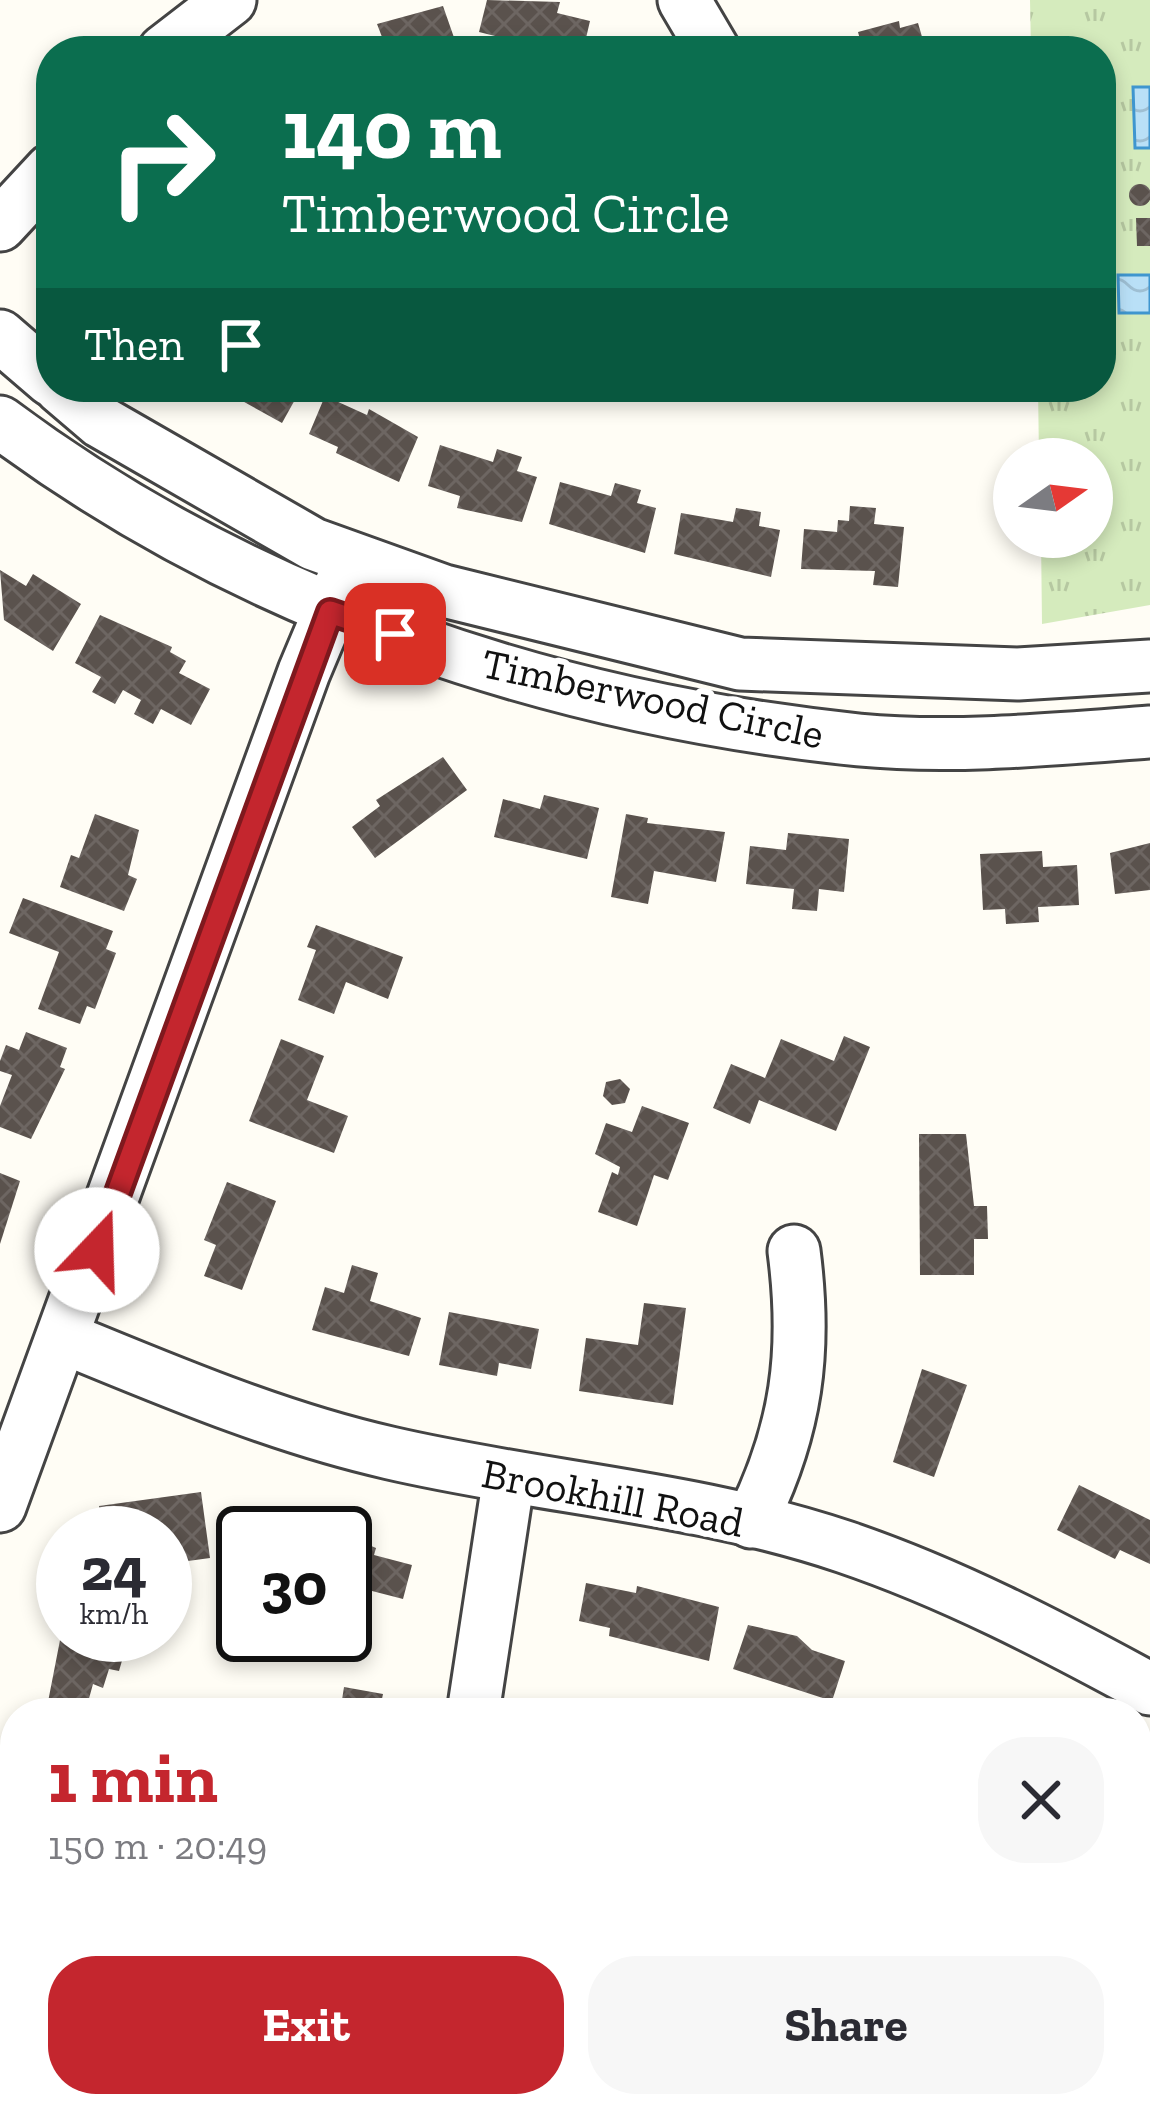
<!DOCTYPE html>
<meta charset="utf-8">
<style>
:root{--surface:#fff;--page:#f7f7f7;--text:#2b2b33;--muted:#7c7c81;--accent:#c4262e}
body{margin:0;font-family:"Zilla Slab",serif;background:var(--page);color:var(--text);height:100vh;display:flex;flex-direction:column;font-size:45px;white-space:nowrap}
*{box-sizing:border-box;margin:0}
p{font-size:39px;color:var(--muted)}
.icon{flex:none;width:66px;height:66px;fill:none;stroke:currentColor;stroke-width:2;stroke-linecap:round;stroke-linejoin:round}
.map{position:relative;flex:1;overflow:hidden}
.panel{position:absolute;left:0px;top:1698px;width:1152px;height:420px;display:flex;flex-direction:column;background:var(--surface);border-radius:48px 48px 0 0;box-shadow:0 6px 18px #0003}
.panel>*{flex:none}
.hud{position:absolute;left:36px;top:36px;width:1080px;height:366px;border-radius:48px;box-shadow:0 6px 18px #0003;background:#0b6e4f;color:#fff;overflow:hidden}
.needle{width:78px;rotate:76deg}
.buttons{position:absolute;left:993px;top:438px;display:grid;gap:24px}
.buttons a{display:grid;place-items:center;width:120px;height:120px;border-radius:50%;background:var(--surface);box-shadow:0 6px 18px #0003;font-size:60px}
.speed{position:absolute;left:36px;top:1506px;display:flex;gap:24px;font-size:60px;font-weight:700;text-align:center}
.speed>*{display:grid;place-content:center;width:156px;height:156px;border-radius:50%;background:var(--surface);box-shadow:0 6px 18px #0003;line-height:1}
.speed small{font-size:30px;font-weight:400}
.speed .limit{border:6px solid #111;border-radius:18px;background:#fff;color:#111}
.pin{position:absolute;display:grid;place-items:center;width:102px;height:102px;color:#fff;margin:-51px;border-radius:24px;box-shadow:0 6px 18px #0006}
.me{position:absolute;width:132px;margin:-66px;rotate:21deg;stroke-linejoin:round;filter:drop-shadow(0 0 9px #0008)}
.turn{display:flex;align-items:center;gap:42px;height:252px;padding:0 48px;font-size:54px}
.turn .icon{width:156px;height:156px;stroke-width:2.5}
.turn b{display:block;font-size:84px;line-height:102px}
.then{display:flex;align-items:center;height:114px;padding:0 48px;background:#0003;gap:24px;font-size:45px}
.round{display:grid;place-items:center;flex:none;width:126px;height:126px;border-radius:48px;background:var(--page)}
.head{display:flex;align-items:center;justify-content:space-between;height:204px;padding:0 48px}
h1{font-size:72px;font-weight:700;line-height:90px;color:var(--accent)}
.primary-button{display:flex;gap:24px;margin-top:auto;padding:24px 48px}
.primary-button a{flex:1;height:138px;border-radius:48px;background:var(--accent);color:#fff;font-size:48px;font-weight:700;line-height:138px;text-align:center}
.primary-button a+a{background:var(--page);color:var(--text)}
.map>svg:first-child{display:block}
.park{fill:url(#park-tufts)}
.water{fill:url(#water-waves);stroke:#3f96cf;stroke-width:3}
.building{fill:url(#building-cross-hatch)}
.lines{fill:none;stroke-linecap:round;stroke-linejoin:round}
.minor-casing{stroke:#444;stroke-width:57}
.minor{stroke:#fff;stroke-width:51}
.route-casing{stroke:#7f191e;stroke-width:30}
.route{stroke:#c4262e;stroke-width:21}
.labels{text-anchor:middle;stroke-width:12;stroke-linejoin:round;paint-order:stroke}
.street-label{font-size:42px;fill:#111;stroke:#fff}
</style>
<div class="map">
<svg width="1150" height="2118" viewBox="0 0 1150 2118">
<defs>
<pattern id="park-tufts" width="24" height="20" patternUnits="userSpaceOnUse" patternTransform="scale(3)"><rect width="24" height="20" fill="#d5ebbd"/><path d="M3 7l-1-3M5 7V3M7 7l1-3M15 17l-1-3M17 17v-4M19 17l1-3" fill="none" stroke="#b6c8a1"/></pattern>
<pattern id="water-waves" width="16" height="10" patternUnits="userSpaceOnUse" patternTransform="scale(3)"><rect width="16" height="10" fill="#b9e0f7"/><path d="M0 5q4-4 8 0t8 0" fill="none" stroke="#9ebfd3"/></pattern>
<pattern id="building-cross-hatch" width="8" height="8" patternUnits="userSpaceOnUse" patternTransform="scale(3)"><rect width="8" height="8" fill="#5a524d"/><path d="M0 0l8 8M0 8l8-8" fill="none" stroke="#6d6662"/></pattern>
</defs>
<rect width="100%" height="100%" fill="#fffdf5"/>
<!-- park -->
<polygon class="park" points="1030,0 1150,0 1150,605 1042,624 1041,537 1092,537 1092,459 1039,459 1038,387 1101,387 1101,51 1031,51"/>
<!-- water -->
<g class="water">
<polygon points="1133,87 1150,87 1150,148 1135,148"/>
<polygon points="1118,275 1150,275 1150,313 1119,313"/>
</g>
<!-- building -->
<g class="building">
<polygon points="487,0 560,2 557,13 590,21 583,51 555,51 479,32"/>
<polygon points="443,6 458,49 345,51 382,37 377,24"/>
<polygon points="899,21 900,28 918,23 925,47 863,51 858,32"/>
<circle cx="1140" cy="195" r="11"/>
<polygon points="1136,218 1150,218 1150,246 1137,246"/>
<rect x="1101" y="268" width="6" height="52"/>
<polygon points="217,387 302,387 282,423"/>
<polygon points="325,396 367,415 369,409 418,437 399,482 336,453 338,447 309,434"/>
<polygon points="440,445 493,462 497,449 522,457 517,471 537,477 522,522 457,508 460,496 428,486"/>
<polygon points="560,482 611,496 615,483 641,490 637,503 656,508 645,553 549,524"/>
<polygon points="850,506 876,508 874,524 904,527 898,587 873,585 875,571 801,569 804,529 837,532 838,520 849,521"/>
<polygon points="736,508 761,512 759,526 780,530 771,577 674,554 681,513 733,522"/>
<polygon points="0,570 26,586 33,574 81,604 53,651 4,620"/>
<polygon points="100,615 172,647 170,652 186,661 179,673 210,689 191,725 161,709 153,724 134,714 141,700 123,690 115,704 92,692 101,677 75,663"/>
<polygon points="443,757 467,790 375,858 352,827 380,806 376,800"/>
<polygon points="544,795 599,808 587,859 494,837 503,799 540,809"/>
<polygon points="95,814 139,830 128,875 137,879 124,911 60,887 71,855 79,858"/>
<polygon points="626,814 648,818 647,823 725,832 716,882 654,871 648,904 611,897"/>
<polygon points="788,833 849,839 844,892 819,889 817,911 792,909 794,889 746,884 750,846 786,850"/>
<polygon points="1150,843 1150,890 1115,894 1110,853"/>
<polygon points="1042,851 1043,867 1077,865 1079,905 1038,907 1039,922 1006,924 1005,909 983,910 980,854"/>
<polygon points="23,898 113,931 106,949 116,953 95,1009 87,1006 80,1024 38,1009 59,952 9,933"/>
<polygon points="316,925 403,957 388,999 346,982 334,1014 298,1000 316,950 307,947"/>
<polygon points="26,1032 67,1048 60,1067 65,1069 31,1139 0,1127 0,1106 12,1075 0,1071 0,1061 6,1045 19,1050"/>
<polygon points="844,1036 870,1047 836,1131 759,1100 750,1124 713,1108 731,1064 765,1078 781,1039 834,1061"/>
<polygon points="281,1039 324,1056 307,1100 348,1116 334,1153 249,1121"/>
<polygon points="620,1079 630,1089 625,1103 612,1105 603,1096 606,1082"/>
<polygon points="642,1106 689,1123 668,1180 654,1175 637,1226 598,1212 612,1172 618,1175 620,1167 595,1154 606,1123 632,1132"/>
<polygon points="919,1134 966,1134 974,1206 987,1206 988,1239 974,1239 974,1275 920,1275"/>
<polygon points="0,1173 20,1181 0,1244"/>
<polygon points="227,1182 276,1201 242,1290 204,1276 216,1245 204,1240"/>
<polygon points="352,1265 378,1273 370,1301 421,1318 409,1356 312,1330 325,1287 344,1293"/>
<polygon points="644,1303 686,1308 673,1405 579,1391 586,1338 638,1345"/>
<polygon points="449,1312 539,1329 531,1369 499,1363 497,1376 439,1365"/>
<polygon points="922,1369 967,1385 934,1477 893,1462"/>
<polygon points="1079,1485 1150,1520 1150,1564 1120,1550 1115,1559 1057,1530"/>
<polygon points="201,1492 210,1558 166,1564 165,1533 102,1533 99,1506"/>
<polygon points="276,1521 296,1526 297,1522 334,1533 273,1533"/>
<polygon points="345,1535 376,1548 374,1555 412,1565 403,1599 345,1584"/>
<polygon points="586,1583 636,1593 637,1586 719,1607 709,1661 609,1636 610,1628 579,1621"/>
<polygon points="748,1625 797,1636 812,1650 845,1661 832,1701 733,1669"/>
<polygon points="61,1635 128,1640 119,1671 109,1669 103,1688 93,1684 85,1713 47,1707"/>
<polygon points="344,1687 383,1694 379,1713 340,1713"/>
<polygon points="2,1878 15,1880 15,1975 0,1973"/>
<polygon points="0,2003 15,2004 15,2104 0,2104"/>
<polygon points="217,2103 279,2103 278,2118 215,2118"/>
</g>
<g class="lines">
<!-- minor casing -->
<g class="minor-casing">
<g id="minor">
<polyline points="684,0 714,51"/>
<polyline points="164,51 230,0"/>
<polyline points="0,225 51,170"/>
<polyline points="0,336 51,380"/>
<polyline points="60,387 101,422 313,544 444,591 740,664 1018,674 1150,666"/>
<path d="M0 422C249 608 551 708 859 740 953 749 1056 739 1150 732"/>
<path d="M64 1338C169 1381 279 1428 390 1453 541 1488 697 1497 845 1547 951 1583 1051 1635 1150 1689"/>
<polyline points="0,1506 304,672 341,584"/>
<path d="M751 1522C797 1430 807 1351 794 1251"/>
<polyline points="473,1713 509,1477"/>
<polyline points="458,2118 472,2103"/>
</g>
</g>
<!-- minor -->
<use href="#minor" class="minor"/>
</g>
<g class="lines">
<!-- route casing -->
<g class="route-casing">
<polyline id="route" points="97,1250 330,612 395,634"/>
</g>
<!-- route -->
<use href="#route" class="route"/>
</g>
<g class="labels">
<!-- street labels -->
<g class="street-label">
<text transform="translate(653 698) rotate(12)" y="15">Timberwood Circle</text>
<text transform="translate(613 1497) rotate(11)" y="15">Brookhill Road</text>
</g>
</g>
</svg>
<div class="buttons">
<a><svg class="needle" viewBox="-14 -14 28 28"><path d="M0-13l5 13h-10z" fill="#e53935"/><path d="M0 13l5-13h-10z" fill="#7c7c81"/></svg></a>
</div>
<div class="speed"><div>24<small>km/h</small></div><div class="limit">30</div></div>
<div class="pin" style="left:395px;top:634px;background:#d93025"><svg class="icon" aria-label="arrive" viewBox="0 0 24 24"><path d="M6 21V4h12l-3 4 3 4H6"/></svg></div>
<svg class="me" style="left:97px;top:1250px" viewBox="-20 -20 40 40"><circle r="19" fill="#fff"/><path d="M0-13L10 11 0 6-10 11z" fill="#c4262e"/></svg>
<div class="hud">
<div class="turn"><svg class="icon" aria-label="right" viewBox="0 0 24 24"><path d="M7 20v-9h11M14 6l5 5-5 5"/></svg><div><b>140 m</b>Timberwood Circle</div></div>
<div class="then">Then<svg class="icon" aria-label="arrive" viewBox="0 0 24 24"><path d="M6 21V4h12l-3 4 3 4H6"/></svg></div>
</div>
<section class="panel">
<div class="head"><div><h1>1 min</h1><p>150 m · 20:49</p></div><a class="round"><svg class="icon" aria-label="close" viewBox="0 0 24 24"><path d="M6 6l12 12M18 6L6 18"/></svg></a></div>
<div class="primary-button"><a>Exit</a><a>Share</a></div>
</section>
</div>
